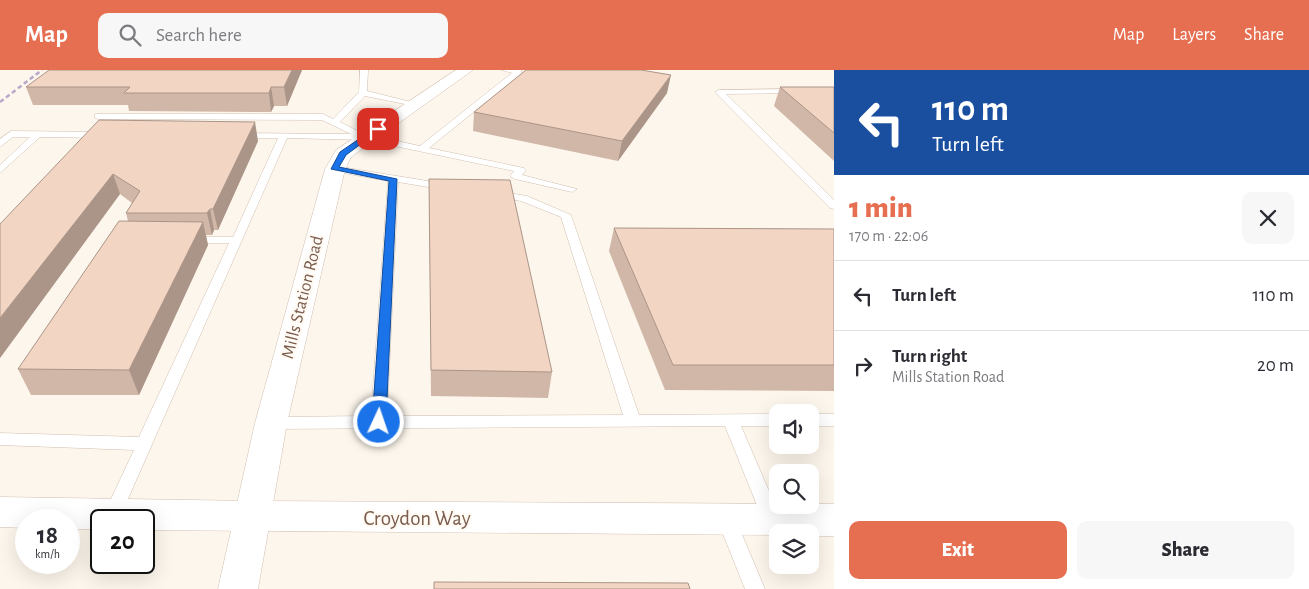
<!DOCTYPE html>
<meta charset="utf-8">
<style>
:root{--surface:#fff;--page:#f7f7f7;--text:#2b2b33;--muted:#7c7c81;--line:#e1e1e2;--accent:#e76f51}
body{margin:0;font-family:"Alegreya Sans",sans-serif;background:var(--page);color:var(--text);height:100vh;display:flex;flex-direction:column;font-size:19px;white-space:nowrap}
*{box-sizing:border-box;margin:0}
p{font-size:16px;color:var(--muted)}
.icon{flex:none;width:28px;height:28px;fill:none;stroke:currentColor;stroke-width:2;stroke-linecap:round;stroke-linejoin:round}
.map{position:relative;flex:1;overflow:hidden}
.panel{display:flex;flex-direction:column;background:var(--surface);width:475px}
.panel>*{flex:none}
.guide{background:#1a4fa0;color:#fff;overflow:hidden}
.buttons{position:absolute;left:769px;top:334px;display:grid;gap:10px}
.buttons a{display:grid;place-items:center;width:50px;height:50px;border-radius:10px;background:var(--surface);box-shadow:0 5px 20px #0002;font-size:25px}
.speed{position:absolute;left:15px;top:439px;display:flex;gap:10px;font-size:25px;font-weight:700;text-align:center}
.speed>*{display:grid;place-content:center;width:65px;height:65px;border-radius:50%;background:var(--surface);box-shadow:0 5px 20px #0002;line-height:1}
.speed small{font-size:12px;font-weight:400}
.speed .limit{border:2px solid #111;border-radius:8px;background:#fff;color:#111}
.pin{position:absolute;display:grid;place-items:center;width:42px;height:42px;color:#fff;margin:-21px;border-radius:10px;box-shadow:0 2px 8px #0006}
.me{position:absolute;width:55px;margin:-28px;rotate:3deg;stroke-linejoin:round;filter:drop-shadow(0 0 4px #0008)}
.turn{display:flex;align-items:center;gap:18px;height:105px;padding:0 15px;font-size:22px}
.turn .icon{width:65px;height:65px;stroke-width:2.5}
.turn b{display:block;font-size:35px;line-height:42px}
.round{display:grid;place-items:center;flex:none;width:52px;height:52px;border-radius:10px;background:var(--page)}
.headline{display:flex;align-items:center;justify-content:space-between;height:85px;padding:0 15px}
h1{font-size:30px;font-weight:800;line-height:38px;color:var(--accent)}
.primary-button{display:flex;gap:10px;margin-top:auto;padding:10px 15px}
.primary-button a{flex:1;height:58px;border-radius:10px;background:var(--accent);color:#fff;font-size:20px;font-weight:800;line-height:58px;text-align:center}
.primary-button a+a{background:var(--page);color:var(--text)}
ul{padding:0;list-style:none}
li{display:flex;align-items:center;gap:15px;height:70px;padding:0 15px;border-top:1px solid var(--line)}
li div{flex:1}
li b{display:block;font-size:19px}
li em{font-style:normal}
header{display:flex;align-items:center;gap:30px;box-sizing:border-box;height:70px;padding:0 25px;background:var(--accent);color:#fff}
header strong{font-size:24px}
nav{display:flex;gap:28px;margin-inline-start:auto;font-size:18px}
.search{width:350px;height:45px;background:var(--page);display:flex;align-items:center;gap:12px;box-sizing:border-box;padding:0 18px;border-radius:10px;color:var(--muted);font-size:19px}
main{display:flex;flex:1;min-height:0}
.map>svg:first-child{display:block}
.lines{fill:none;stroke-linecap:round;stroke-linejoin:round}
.service-casing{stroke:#d1beb0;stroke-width:1}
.minor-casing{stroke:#d1beb0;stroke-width:1}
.tertiary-casing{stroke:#d1beb0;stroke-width:1}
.service{fill:#fff;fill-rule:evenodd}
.minor{fill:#fff;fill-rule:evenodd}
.tertiary{fill:#fff;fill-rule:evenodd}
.rail{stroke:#b9a8c9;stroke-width:2.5;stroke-dasharray:4.5 3;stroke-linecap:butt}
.wall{fill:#d1b7a8}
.shaded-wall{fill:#aa9588}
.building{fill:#f3d5c3;stroke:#aa9588}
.route{fill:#1a73e8;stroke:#114b97}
.labels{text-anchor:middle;stroke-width:4.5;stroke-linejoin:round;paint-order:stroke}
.street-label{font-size:18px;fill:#7a5c4d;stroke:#fffaf3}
.near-street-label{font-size:21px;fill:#7a5c4d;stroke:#fffaf3}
</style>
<header>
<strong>Map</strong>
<div class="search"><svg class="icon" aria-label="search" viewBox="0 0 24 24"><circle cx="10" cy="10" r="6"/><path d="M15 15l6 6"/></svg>Search here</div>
<nav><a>Map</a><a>Layers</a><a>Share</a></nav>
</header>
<main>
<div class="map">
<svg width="834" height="519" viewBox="0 0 834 519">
<rect width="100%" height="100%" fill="#fdf6ec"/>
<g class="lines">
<!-- service casing -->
<g class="service-casing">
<g id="service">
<polygon points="360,0 368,0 367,21 419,34 415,36 365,26 340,52 364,64 420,76 512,3 502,0 521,0 521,4 429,78 524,98 526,100 522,105 577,119 572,122 515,109 510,106 514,101 366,70 287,68 120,447 114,450 108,447 105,442 134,380 0,375 0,363 139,367 229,173 188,173 182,170 188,167 233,167 278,68 240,68 236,65 237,63 351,64 322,50 98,49 95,48 95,44 323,44 333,49 359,22"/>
<polygon points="798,19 798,23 795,23 726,24 834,130 834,139 830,138 715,22 719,20"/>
<polygon points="11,61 104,62 108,65 104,68 40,67 0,103 0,95 30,67 13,67 0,77 0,69"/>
<polygon points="335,96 446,114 451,117 446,120 398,112 387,346 623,345 561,147 521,131 497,127 492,124 497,121 527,126 571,145 639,345 778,344 778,356 741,356 781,449 779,455 772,457 765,455 725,356 271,359 265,357 263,353 265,349 271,347 371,346 388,111 332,101 330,99"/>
<rect x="810" y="344" width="24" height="12"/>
<polygon points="726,441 733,443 765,519 745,519 717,449 719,443"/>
</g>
</g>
<!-- minor casing -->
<g class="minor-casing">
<polygon id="minor" points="0,427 254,431 834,434 834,466 810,466 810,462 778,462 778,465 144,460 144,450 101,450 101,459 69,459 69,450 26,450 26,458 0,457"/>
</g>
<!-- tertiary casing -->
<g class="tertiary-casing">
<polygon id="tertiary" points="456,0 473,0 351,87 345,99 287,353 258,519 218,519 255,353 325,99 336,80"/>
</g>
<!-- service -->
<use href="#service" class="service"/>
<!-- minor -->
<use href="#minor" class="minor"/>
<!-- tertiary -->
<use href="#tertiary" class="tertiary"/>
<!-- rail -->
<polyline class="rail" points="0,32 42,0"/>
</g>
<!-- wall -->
<g class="wall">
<polygon points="302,0 287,36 274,36 271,42 129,41 128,35 33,35 26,17"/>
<polygon points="780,17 834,17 834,91 774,36"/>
<polygon points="667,23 618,91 473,61 474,42"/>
<polygon points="99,50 258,71 218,160 214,160 212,165 206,165 208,175 139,325 31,325 18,299 128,151 126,143 132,133 120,124 0,288"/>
<polygon points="429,109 552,302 548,328 431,326"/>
<polygon points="614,158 834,159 834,321 665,320 609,181"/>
</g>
<!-- shaded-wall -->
<g class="shaded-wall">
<polygon points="292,0 302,0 287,36 284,17"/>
<polygon points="671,5 667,23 618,91 622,71"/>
<polygon points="271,17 274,36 271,42 269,23"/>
<polygon points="255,52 258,71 218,160 213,139"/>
<polygon points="113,104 120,124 0,288 0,248"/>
<polygon points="210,139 214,160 212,165 207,143"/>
<polygon points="203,152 208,175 139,325 129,300"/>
</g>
<!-- building -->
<g class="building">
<polygon points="49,0 292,0 284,17 271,17 269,23 124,23 130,17 26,17"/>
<polygon points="526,0 641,0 671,5 622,71 474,42"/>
<polygon points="780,17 834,17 834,63"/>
<polygon points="99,50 255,52 213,139 210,139 207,143 126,143 140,121 113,104 0,248 0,154"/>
<polygon points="429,109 510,110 552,302 431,300"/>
<polygon points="119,151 203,152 129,300 18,299"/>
<polygon points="614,158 834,159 834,295 673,295"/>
<polygon points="434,512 688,513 690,519 434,519"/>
</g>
<!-- route -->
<polygon class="route" points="375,58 381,59 346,85 339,97 397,109 386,352 379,357 372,352 389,111 331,99 340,82"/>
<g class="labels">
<!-- street labels -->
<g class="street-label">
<text transform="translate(302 227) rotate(-76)" y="6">Mills Station Road</text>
</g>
<!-- near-street labels -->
<g class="near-street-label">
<text x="417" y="455">Croydon Way</text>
</g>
</g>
</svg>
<div class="buttons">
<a><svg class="icon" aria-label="sound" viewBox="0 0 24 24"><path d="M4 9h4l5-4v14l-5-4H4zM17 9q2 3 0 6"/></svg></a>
<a><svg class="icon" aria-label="search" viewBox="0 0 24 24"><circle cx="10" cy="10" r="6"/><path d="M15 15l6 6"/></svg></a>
<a><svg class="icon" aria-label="layers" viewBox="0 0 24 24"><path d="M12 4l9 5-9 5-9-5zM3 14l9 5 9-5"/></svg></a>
</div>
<div class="speed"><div>18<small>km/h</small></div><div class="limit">20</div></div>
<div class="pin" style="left:378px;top:59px;background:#d93025"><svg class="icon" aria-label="arrive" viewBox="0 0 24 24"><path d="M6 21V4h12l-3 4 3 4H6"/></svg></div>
<svg class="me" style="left:379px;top:352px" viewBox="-20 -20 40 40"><circle r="17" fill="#1a73e8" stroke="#fff" stroke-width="3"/><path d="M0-11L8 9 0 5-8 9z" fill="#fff"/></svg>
</div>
<section class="panel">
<div class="guide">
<div class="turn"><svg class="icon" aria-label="left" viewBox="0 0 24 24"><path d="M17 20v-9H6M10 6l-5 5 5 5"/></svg><div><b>110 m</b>Turn left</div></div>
</div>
<div class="headline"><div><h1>1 min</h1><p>170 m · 22:06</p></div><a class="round"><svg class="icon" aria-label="close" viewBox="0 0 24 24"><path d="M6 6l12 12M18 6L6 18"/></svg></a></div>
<ul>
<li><svg class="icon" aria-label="left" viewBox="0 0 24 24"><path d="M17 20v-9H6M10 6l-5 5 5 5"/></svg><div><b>Turn left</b></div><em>110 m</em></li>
<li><svg class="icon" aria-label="right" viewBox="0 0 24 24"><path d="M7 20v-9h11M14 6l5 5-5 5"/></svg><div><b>Turn right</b><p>Mills Station Road</p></div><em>20 m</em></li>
</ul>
<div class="primary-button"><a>Exit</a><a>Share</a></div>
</section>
</main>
